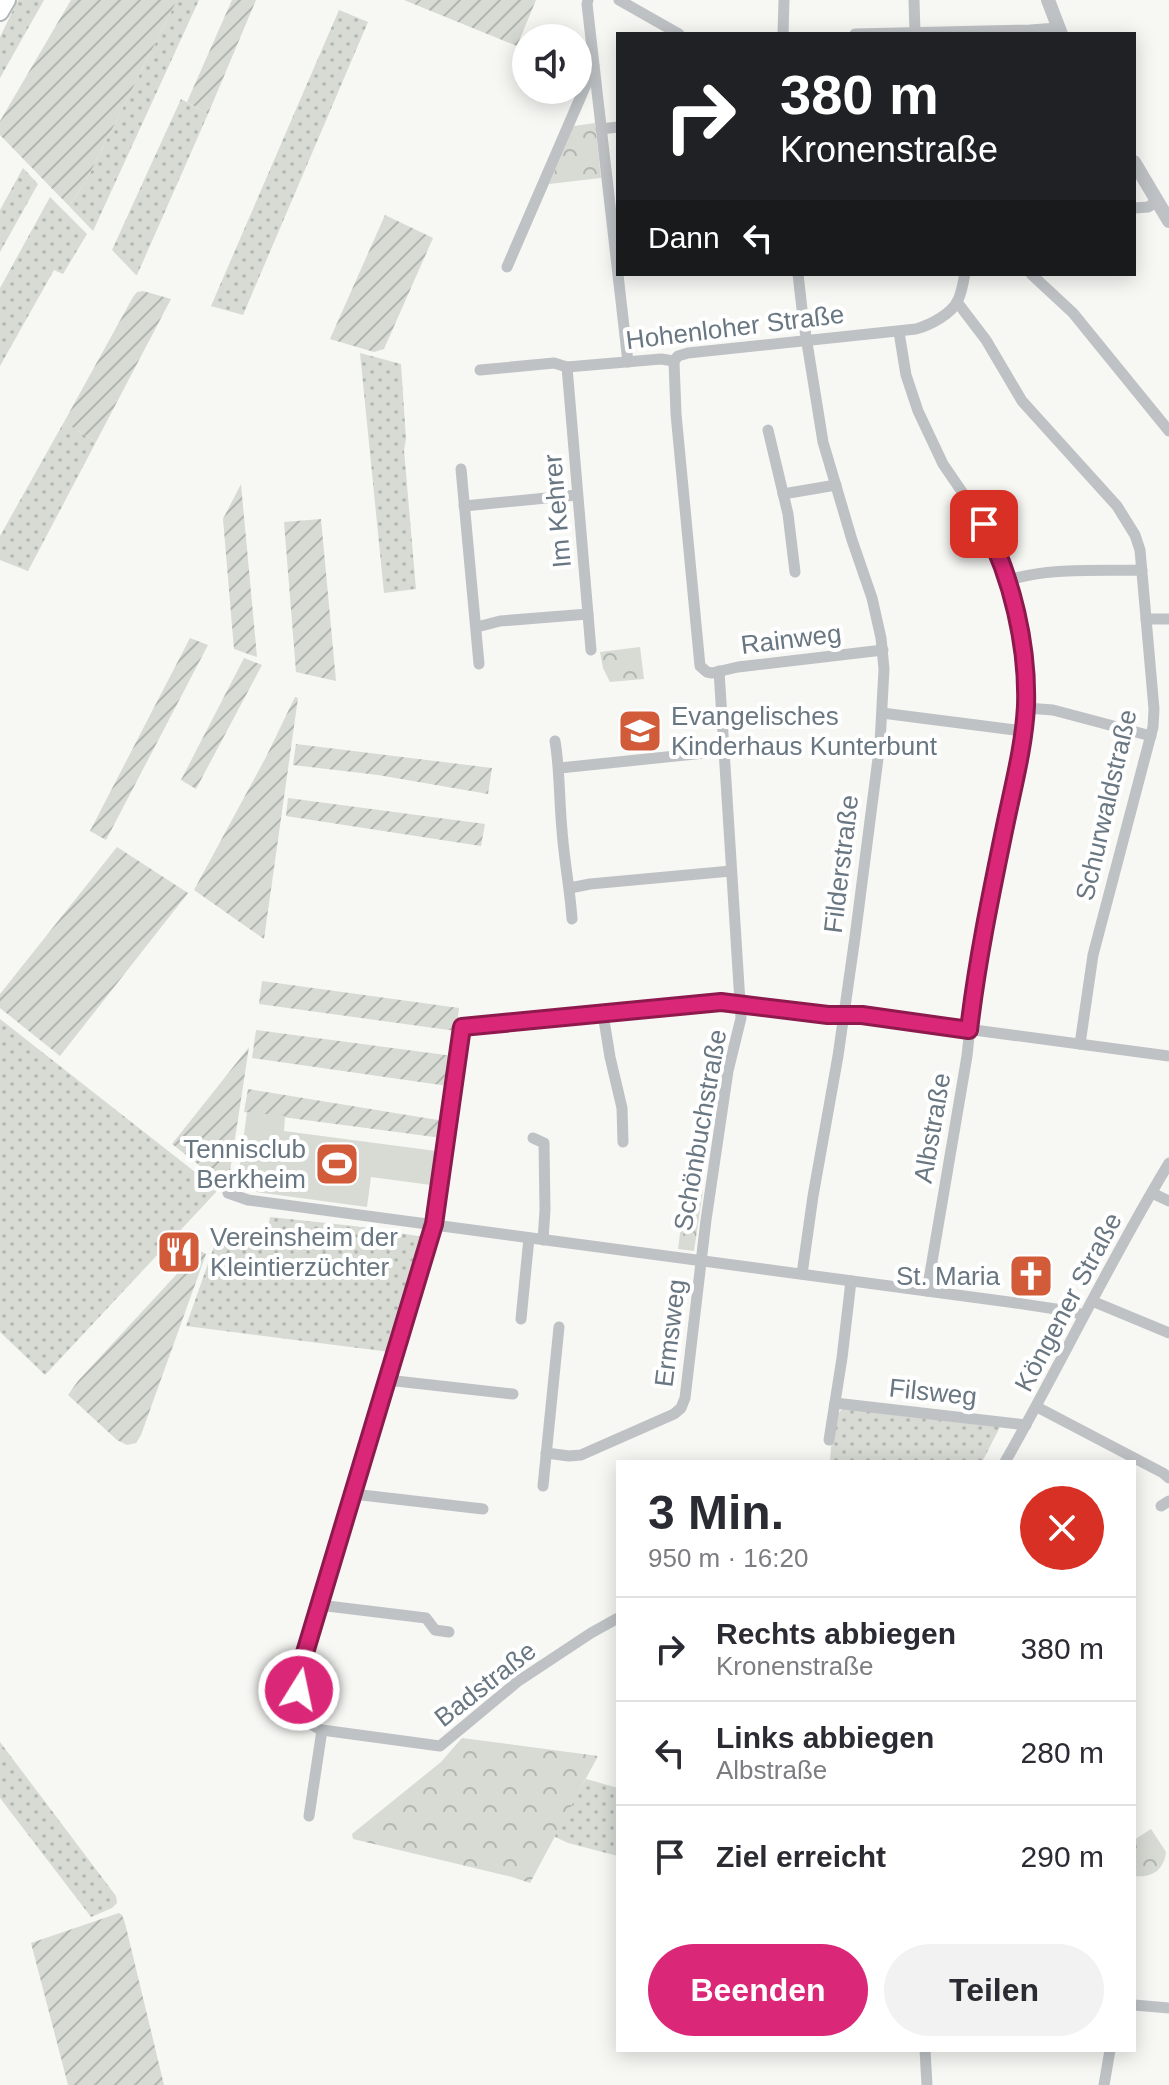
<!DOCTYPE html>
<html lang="de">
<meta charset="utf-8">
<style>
:root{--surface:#fff;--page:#f2f2f3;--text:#2b2b33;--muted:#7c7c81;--line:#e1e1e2;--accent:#db2777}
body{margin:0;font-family:Helvetica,sans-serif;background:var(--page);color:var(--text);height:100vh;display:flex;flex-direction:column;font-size:30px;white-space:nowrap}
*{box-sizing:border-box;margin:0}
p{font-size:26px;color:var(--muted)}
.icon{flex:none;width:44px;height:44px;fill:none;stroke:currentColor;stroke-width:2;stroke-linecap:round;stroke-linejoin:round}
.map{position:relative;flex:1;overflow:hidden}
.sheet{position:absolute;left:616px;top:1460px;width:520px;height:592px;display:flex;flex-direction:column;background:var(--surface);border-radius:0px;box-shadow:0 4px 20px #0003}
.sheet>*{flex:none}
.guide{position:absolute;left:616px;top:32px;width:520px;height:244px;border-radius:0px;box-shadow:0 4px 20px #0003;background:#202124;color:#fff;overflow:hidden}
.buttons{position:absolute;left:512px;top:24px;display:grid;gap:16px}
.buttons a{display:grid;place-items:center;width:80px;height:80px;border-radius:50%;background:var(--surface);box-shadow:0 4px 20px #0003;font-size:40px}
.pin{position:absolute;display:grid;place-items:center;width:68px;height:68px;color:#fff;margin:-34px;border-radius:16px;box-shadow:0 4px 12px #0006}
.me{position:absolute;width:88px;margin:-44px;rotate:10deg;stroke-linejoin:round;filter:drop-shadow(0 0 6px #0008)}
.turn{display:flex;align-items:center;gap:28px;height:168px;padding:0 32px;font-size:36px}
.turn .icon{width:104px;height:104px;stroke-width:2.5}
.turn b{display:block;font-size:56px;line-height:68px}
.then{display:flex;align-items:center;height:76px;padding:0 32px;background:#0003;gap:16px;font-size:30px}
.round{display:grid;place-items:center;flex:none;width:84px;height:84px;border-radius:42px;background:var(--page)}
.overview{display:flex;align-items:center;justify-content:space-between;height:136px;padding:0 32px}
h1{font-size:48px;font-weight:600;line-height:60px}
.button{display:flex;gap:16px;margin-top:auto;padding:16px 32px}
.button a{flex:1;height:92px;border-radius:48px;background:var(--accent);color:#fff;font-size:32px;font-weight:600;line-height:92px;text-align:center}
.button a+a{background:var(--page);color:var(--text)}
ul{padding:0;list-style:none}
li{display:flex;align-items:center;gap:24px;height:104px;padding:0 32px;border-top:2px solid var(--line)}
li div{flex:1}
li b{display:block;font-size:30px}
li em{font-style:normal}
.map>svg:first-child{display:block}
.grass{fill:url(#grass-dots)}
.forest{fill:url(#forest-crowns)}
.garden{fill:url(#garden-furrows)}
.pitch{fill:#d7dbd4}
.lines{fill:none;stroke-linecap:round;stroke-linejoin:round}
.secondary-casing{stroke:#b1b6ba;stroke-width:20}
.minor{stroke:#bec2c5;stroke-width:11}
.tertiary{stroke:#bec2c5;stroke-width:14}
.secondary{stroke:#fff;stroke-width:16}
.route-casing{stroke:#8e194d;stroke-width:20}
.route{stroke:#db2777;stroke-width:14}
.labels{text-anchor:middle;stroke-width:8;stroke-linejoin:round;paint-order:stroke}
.street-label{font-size:26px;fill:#697782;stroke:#fff}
.poi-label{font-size:26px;fill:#697782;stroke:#fff;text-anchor:start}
</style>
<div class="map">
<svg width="1169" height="2085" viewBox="0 0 1169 2085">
<defs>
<pattern id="grass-dots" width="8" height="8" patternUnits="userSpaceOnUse" patternTransform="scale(2)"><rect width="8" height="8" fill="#d7dbd4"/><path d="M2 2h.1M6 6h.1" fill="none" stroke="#b2b6b1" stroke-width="1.8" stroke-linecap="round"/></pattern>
<pattern id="forest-crowns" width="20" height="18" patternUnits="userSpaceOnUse" patternTransform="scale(2)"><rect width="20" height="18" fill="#d7dbd4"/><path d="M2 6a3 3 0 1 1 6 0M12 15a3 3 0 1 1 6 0" fill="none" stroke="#b2b6b1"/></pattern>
<pattern id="garden-furrows" width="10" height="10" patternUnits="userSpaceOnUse" patternTransform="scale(2)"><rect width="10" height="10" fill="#d7dbd4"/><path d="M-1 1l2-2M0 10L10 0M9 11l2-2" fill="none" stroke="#b2b6b1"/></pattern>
</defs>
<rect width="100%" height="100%" fill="#f7f7f4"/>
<!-- grass -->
<g class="grass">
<polygon points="18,0 44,0 0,78 0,37"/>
<polygon points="177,0 199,0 93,231 69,206 87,179"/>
<polygon points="339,10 368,22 243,315 211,306"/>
<polygon points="181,99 208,114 137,275 136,275 112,250"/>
<polygon points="23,168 38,184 0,252 0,210"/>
<polygon points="50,197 87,234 63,274 54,270 0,366 0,288"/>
<polygon points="360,353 401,364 406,439 404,450 416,589 384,593"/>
<polygon points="64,422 96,442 28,571 0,560 0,536"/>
<polygon points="0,1019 218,1190 45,1375 0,1332"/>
<polygon points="270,1217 354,1226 424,1237 390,1352 186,1326 216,1241 265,1247"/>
<path d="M842 1409H846L1000 1427 982 1462H830C832 1445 830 1422 842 1409Z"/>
<polygon points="0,1742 116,1896 117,1903 112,1908 91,1917 0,1798"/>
<polygon points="586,1779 618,1788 618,1856 568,1843 553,1836"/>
</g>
<!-- forest -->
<g class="forest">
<polygon points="595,123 601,178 549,184 574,126"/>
<polygon points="640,647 644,679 610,682 603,668 600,652"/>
<polygon points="686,1188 703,1190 694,1251 678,1249"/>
<polygon points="462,1738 598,1756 530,1883 512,1877 353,1839 352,1834 441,1762"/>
<path d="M1151 1829 1166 1852C1164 1870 1152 1878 1134 1876V1840Z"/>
</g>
<!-- garden -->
<g class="garden">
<polygon points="71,0 177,0 87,179 69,206 0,135 0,121"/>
<polygon points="232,0 256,0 208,114 187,102"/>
<polygon points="404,0 536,0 517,46"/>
<polygon points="385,215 433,238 384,349 374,352 330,339"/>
<polygon points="143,291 171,299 96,442 64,422 133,297 137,292"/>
<polygon points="241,484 257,657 234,649 223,519"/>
<polygon points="321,519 336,681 296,672 284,522"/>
<polygon points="190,638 208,645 106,840 90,831"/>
<polygon points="244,658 262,665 196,789 181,780"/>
<polygon points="295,697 298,698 264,939 194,890 266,757"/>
<polygon points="296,744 492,768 488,794 378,775 293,765"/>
<polygon points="288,798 485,824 481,846 286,816"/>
<polygon points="117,847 188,893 60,1056 0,1008 0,994"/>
<polygon points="262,981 459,1008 456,1031 259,1004"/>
<polygon points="256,1030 453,1056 448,1086 252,1058"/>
<polygon points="249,1047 229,1178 222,1183 172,1144"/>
<polygon points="248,1089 444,1121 442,1138 244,1112"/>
<polygon points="199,1250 206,1254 141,1435 136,1443 127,1445 117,1440 68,1395 78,1381"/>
<polygon points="119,1913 122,1915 125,1923 164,2085 68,2085 31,1943"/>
</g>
<!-- pitch -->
<polygon class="pitch" points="247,1112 285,1116 284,1131 436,1151 431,1185 371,1177 367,1207 240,1190 237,1187"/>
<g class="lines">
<!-- secondary casing -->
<g class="secondary-casing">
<polyline id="secondary" points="0,12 7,0"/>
</g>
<!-- minor -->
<g class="minor">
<polyline points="588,0 587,4 628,362"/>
<polyline points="619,0 679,34"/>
<polyline points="914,0 915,33"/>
<polyline points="783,34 784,0"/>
<polyline points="855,34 1030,30 1058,28"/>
<polyline points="601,129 618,127"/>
<polyline points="1134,208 1148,207 1158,201"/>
<polyline points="507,267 594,66"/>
<polyline points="798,274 803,318 823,442 852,540 872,598 881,638 884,669 880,743 855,937 838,1056 813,1196 802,1274"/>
<polyline points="1031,274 1073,313 1169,431"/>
<polyline points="957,302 986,340 1022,401 1117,506 1135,535 1140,550 1154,709 1153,727 1093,955 1080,1044"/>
<polyline points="899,332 906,375 918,411 943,464 984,524 1002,567 1022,636 1026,685 1025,719 1016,777 980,953 972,1008 967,1056 927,1291"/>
<polyline points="674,361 676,414 700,666 707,672 712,673 738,667 883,650"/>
<polyline points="567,367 591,650"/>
<path d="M480 370 554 363 567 367 661 359 674 361 678 356 688 353 916 329C930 325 952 314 958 300 962 292 963 282 965 274"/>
<polyline points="768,430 788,514 795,572"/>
<polyline points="461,469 479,664"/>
<polyline points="783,494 836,485"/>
<polyline points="464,506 577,495"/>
<path d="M1006 581C1048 567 1098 571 1142 570"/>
<polyline points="1146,619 1169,619"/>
<polyline points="477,627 500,621 588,614"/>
<polyline points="1026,708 1053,710 1151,736"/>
<polyline points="882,713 1023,731"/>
<path d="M555 741C560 770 559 800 562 830 564 860 570 889 572 919"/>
<polyline points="560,768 724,751"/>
<polyline points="570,888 590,884 731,871"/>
<polyline points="603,1014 610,1057 622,1108 623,1142"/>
<polyline points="533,1138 544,1143 545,1210 543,1240"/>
<polyline points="228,1193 248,1200 1009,1302 1069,1311 1084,1315"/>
<polyline points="1152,1193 1169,1201"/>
<polyline points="1092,1301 1169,1333"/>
<polyline points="521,1319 529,1238"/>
<polyline points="387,1380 513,1394"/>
<polyline points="835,1403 1026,1425"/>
<polyline points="1037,1407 1163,1473 1169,1478"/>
<polyline points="829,1440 842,1358 851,1281"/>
<polyline points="546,1453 569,1456 581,1455 674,1414 681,1408 685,1398 706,1220 728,1071 741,1018 719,671"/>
<path d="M1005 1462C1061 1364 1110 1260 1169 1163"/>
<polyline points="543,1486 559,1327"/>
<polyline points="353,1494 483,1509"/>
<polyline points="1161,1506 1169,1501"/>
<polyline points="319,1605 426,1618 435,1630 449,1632"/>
<path d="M618 1618 591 1633 517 1682 440 1746 322 1730C289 1717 299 1683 304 1656L434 1224 462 1027 721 1002 822 1015H862L1169 1056"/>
<polyline points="309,1816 322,1730"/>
<polyline points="1134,2005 1169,2008"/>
<polyline points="925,2050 927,2085"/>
<polyline points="1104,2085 1110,2050"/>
</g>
<!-- tertiary -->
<g class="tertiary">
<polyline points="1048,0 1061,34"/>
<polyline points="1134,162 1169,221"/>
</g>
<!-- secondary -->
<use href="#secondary" class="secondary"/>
</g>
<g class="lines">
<!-- route casing -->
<g class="route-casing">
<path id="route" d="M299 1690 304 1656 434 1224 462 1027 721 1002 828 1015H862L969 1030C977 961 991 894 1005 826 1013 787 1024 746 1026 706 1028 646 1012 577 984 524"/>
</g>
<!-- route -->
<use href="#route" class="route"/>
</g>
<!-- icons -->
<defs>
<g id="school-square" transform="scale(2.3)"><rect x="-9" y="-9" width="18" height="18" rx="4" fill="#d25b39" stroke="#fff"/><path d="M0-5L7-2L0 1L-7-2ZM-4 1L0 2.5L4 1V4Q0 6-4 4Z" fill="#fff"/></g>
<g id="stadium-square" transform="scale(2.3)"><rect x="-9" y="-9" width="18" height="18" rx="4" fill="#d25b39" stroke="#fff"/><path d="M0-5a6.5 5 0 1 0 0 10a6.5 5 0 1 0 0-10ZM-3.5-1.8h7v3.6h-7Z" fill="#fff"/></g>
<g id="restaurant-square" transform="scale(2.3)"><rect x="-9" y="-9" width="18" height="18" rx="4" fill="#d25b39" stroke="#fff"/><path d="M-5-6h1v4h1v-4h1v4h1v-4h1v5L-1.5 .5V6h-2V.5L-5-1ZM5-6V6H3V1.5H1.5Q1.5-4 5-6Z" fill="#fff"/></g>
<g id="church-square" transform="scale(2.3)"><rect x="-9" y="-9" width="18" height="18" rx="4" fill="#d25b39" stroke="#fff"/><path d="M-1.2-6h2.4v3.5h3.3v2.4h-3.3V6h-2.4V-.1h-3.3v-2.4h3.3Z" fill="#fff"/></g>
</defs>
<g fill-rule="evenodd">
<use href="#school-square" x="640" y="731"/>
<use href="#stadium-square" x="337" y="1164"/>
<use href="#restaurant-square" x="179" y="1252"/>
<use href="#church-square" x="1031" y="1276"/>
</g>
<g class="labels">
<!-- street labels -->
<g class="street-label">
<text transform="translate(735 327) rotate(-7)" y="9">Hohenloher Straße</text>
<text transform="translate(557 511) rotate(-95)" y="9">Im Kehrer</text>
<text transform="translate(791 639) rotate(-7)" y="9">Rainweg</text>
<text transform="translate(1106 805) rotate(-77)" y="9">Schurwaldstraße</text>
<text transform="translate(841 864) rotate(-83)" y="9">Filderstraße</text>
<text transform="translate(932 1128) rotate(-80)" y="9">Albstraße</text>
<text transform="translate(700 1130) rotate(-80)" y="9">Schönbuchstraße</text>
<text transform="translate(1068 1302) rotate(-62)" y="9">Köngener Straße</text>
<text transform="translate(670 1333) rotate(-83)" y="9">Ermsweg</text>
<text transform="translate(933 1392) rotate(6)" y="9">Filsweg</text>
<text transform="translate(485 1684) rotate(-38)" y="9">Badstraße</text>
</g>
<!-- poi labels -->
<g class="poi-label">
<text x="671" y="725">Evangelisches<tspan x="671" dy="30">Kinderhaus Kunterbunt</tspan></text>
<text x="306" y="1158" text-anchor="end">Tennisclub<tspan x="306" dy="30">Berkheim</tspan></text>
<text x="210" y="1246">Vereinsheim der<tspan x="210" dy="30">Kleintierzüchter</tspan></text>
<text x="1000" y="1285" text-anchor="end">St. Maria</text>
</g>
</g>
</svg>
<div class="buttons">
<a><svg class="icon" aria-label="sound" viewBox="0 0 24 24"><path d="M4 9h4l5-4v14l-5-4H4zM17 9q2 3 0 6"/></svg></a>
</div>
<div class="pin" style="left:984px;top:524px;background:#d93025"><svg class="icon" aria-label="arrive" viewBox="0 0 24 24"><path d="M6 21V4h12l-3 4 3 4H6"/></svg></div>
<svg class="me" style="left:299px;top:1690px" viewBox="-20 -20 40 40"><circle r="17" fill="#db2777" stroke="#fff" stroke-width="3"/><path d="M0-11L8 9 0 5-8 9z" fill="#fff"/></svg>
<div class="guide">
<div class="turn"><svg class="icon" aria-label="right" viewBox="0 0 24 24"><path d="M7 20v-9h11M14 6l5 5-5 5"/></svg><div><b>380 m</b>Kronenstraße</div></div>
<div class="then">Dann<svg class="icon" aria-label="left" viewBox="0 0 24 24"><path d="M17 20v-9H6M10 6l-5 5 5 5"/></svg></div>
</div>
<section class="sheet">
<div class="overview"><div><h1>3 Min.</h1><p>950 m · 16:20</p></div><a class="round" style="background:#d93025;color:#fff"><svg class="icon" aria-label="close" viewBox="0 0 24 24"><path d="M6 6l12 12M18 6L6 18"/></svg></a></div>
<ul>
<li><svg class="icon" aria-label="right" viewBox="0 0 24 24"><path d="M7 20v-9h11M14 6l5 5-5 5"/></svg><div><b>Rechts abbiegen</b><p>Kronenstraße</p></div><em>380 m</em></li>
<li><svg class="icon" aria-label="left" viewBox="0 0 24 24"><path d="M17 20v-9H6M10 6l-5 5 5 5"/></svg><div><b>Links abbiegen</b><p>Albstraße</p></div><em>280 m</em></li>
<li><svg class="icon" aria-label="arrive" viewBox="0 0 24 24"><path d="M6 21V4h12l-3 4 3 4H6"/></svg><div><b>Ziel erreicht</b></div><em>290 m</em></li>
</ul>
<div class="button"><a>Beenden</a><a>Teilen</a></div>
</section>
</div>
